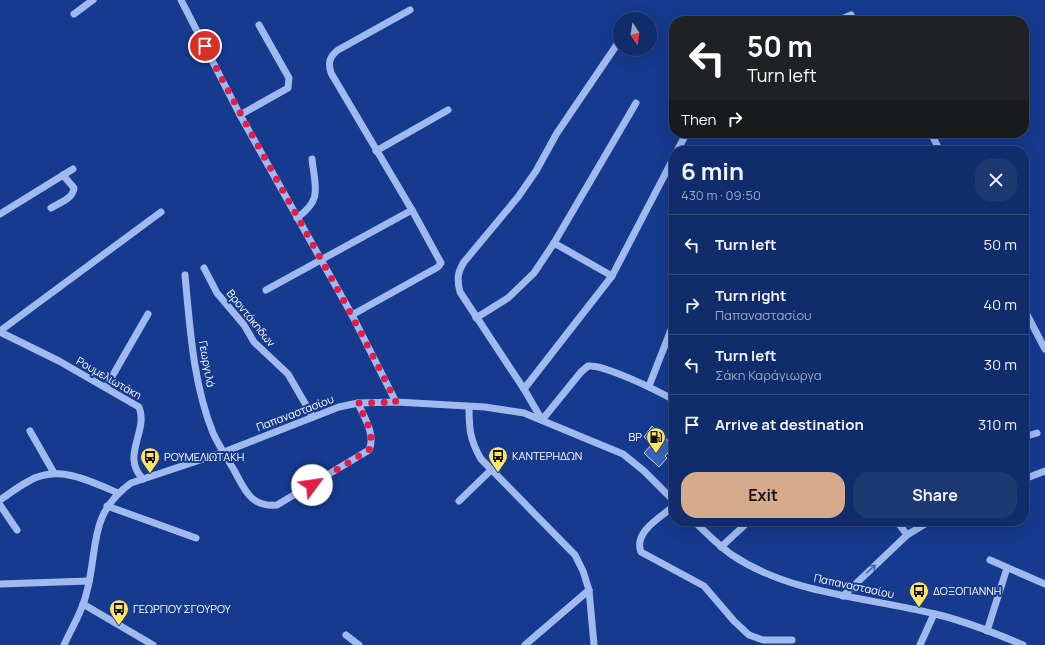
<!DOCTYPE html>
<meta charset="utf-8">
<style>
:root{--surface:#102c6a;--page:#1e3872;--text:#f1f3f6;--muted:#9ca7c1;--line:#30487e;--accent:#d6ab8b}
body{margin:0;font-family:Manrope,sans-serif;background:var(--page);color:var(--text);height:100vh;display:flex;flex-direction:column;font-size:15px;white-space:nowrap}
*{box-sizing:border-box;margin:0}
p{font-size:13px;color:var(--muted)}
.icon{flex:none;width:22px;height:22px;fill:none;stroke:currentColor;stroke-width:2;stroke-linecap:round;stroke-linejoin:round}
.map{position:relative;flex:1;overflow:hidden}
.panel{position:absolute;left:669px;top:146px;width:360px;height:380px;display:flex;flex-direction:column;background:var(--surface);border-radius:16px;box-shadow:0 4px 16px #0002,0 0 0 1px var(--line)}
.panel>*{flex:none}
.hud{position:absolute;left:669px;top:16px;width:360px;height:122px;border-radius:16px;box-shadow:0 4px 16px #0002,0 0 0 1px var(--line);background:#202124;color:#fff;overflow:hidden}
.needle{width:26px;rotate:168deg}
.controls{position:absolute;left:613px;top:12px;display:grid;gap:8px}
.controls a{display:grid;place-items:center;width:44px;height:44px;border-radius:50%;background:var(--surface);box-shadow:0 4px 16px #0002,0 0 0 1px var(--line);font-size:20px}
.pin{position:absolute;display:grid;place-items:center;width:34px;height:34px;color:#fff;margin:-17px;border:2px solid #fff;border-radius:50%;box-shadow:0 1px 4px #0007}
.me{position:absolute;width:44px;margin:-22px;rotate:59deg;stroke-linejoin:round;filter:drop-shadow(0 0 3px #0008)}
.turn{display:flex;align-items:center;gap:14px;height:84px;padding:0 12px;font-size:18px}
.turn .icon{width:52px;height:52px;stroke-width:2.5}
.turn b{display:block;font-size:28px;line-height:34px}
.then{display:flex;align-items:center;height:38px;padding:0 12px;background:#0003;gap:8px;font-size:15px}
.round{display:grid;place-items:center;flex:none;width:42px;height:42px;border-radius:16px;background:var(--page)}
.head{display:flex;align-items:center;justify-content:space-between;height:68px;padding:0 12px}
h1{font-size:24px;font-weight:700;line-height:30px}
.button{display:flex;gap:8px;margin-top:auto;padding:8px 12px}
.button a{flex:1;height:46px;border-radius:16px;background:var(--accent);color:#111;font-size:16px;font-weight:700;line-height:46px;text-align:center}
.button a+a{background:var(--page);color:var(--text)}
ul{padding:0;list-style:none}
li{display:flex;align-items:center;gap:12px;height:60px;padding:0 12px;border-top:1px solid var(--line)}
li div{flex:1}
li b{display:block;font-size:15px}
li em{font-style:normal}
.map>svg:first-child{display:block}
.building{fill:#3961b5;stroke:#c6d8fc}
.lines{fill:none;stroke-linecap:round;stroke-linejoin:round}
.minor{stroke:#a0baf0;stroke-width:7}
.oneway{stroke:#4667b0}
.route{stroke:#e11d48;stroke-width:7;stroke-dasharray:0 12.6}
.labels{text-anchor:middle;stroke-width:4;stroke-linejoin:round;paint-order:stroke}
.street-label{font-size:11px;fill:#fff;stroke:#153a8e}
.poi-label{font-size:11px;fill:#fff;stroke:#153a8e;text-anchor:start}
</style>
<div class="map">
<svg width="1045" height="645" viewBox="0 0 1045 645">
<rect width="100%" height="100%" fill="#153a8e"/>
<!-- building -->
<polygon class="building" points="652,426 674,446 665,456 667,458 659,467 644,453 652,444 644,437"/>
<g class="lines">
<!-- minor -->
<g class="minor">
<polyline points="181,0 240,115 352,315 396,402"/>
<polyline points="74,14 93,0"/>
<polyline points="837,21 851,15"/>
<path d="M620 40 557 133 536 171 518 197 464 262C457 273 457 280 460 292L524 389 542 420 581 372 588 366C604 364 658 391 674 400"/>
<polyline points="240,115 288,88 289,78 259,25"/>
<polyline points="931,133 940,151"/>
<polyline points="376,151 448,110"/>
<polyline points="677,151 686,134"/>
<path d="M51 208C59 203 73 199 74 188L63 175"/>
<polyline points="0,214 73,169"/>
<path d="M297 218C323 199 315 188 312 159"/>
<polyline points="554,243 612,276"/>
<polyline points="204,268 217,293 244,325 254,342 288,374 313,417"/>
<path d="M185 275C190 328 193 383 213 433 219 446 227 458 234 470 245 490 250 507 277 505L369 450C376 435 364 417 358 403"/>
<polyline points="266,290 412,210"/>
<polyline points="1024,309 1045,349"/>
<path d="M352 315 438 267 441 263 412 210 331 73C328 63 329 57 338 50L410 10"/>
<polyline points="476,318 508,298 534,273 554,243 636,103"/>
<polyline points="0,331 161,212"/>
<path d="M0 332 59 361 139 407C149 431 120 456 143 479"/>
<polyline points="649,386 674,322"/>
<polyline points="106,387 148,314"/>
<polyline points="524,389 612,276 674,157"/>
<path d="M469 407C469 429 470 440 481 459L575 555 583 571 589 590 594 645"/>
<polyline points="30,431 54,473"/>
<polyline points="1024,437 1037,433"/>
<polyline points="1024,479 1045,471"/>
<path d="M0 500C9 494 19 486 29 481 58 464 90 481 118 493"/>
<polyline points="459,501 491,470"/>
<polyline points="0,505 17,530"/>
<polyline points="107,506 196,538"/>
<path d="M674 506C661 517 633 532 641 552L704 586 734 621 749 635 763 640H792"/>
<path d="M694 521C706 533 718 545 732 555 792 595 867 597 935 614 965 621 995 633 1023 645"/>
<polyline points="897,521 907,535"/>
<polyline points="721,547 749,521"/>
<polyline points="990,560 1045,584"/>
<polyline points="0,584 89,581"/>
<polyline points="843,596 907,535 930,521"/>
<polyline points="83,604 153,645"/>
<polyline points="987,631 1007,568"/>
<polyline points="346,635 359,645"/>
<path d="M64 645C71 629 82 612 86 595 99 549 87 515 131 483L224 452 339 407 358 403 396 402 485 407 524 413 623 454 644 471 674 501"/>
<polyline points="525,645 589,590"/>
<polyline points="920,645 934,614"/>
</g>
</g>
<!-- one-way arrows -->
<defs><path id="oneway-shaft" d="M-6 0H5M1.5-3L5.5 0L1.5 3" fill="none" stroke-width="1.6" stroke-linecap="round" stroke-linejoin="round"/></defs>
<use class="oneway" href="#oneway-shaft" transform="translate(871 569) rotate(-42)"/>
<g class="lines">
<!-- route -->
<path class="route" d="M205 46C266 166 337 281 396 402L358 403C364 417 376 435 369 450L312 485"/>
</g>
<!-- icons -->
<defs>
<g id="fuel-pin" transform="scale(1)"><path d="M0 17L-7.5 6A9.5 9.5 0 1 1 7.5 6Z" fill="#ffe55f" stroke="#153a8e"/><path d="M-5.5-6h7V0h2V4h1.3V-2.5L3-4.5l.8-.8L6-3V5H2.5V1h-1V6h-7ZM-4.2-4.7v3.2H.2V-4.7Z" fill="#111"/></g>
<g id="bus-pin" transform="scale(1)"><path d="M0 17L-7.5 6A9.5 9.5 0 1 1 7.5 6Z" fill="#ffe55f" stroke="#153a8e"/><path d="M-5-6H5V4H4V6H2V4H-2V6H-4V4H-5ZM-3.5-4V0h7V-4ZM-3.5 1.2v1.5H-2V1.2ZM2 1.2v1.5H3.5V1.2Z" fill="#111"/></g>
</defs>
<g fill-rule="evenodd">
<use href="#fuel-pin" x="656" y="437"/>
<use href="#bus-pin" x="498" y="456"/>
<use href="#bus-pin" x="150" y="457"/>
<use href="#bus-pin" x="919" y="591"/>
<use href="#bus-pin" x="119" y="609"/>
</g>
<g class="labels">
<!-- street labels -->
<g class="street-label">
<text transform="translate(251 318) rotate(51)" y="4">Βροντάκηδων</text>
<text transform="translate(207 364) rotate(80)" y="4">Γεωργιλά</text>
<text transform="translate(109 378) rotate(30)" y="4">Ρουμελιωτάκη</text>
<text transform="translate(295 413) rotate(-21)" y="4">Παπαναστασίου</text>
<text transform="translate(854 586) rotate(12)" y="4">Παπαναστασίου</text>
</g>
<!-- poi labels -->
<g class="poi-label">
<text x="642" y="441" text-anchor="end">BP</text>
<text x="512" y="460">ΚΑΝΤΕΡΗΔΩΝ</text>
<text x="164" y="461">ΡΟΥΜΕΛΙΩΤΑΚΗ</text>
<text x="933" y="595">ΔΟΞΟΓΙΑΝΝΗ</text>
<text x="133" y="613">ΓΕΩΡΓΙΟΥ ΣΓΟΥΡΟΥ</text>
</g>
</g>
</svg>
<div class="controls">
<a><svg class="needle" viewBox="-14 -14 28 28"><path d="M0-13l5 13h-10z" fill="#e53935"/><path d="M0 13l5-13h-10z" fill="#9ca7c1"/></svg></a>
</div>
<div class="pin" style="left:205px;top:46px;background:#d93025"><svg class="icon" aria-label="arrive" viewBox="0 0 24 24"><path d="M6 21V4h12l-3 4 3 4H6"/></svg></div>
<svg class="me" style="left:312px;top:485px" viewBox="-20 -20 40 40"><circle r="19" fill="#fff"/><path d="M0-13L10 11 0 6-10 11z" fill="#e11d48"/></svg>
<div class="hud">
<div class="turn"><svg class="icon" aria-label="left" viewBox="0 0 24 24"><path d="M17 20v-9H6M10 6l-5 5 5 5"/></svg><div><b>50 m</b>Turn left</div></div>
<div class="then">Then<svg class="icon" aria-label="right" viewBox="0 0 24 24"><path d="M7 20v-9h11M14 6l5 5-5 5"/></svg></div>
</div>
<section class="panel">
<div class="head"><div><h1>6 min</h1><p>430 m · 09:50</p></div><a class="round"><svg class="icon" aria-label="close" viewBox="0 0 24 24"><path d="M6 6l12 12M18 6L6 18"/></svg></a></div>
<ul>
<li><svg class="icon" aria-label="left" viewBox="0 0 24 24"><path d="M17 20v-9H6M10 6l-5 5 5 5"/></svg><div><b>Turn left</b></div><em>50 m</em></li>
<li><svg class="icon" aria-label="right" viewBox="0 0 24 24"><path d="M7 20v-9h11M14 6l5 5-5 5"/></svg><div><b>Turn right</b><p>Παπαναστασίου</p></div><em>40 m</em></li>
<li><svg class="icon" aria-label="left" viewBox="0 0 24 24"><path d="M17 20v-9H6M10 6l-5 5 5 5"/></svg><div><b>Turn left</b><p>Σάκη Καράγιωργα</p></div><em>30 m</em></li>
<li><svg class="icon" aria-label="arrive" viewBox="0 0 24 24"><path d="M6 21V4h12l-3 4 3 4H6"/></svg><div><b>Arrive at destination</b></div><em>310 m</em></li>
</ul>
<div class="button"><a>Exit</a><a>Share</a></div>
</section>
</div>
